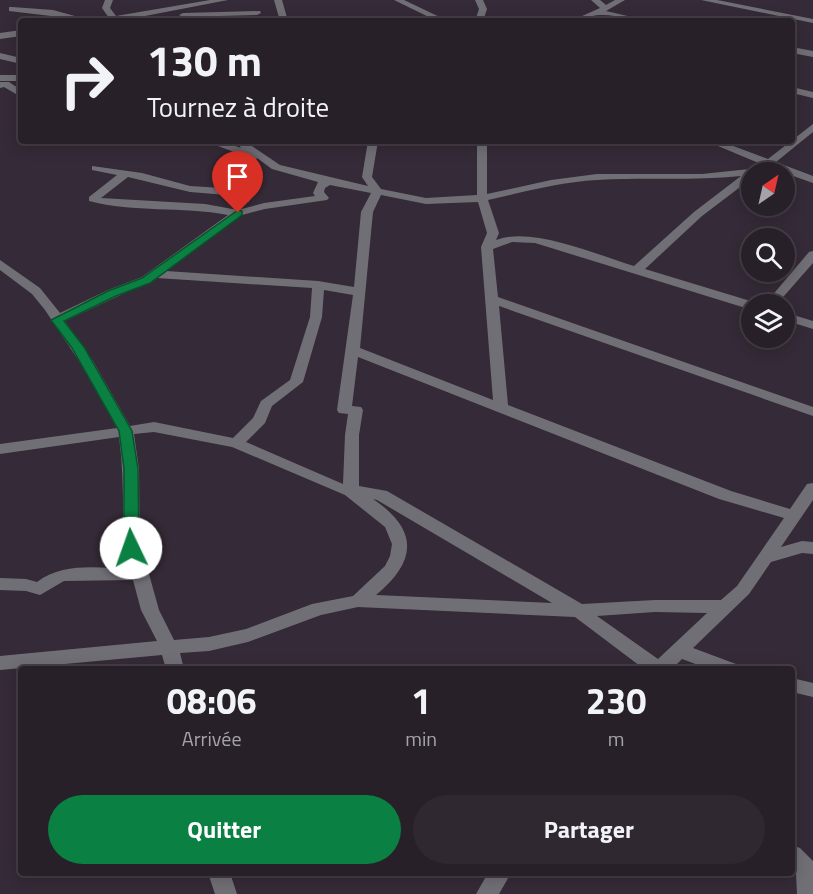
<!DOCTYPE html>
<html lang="fr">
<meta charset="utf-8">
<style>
:root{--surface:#282029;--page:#302831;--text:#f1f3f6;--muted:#a5a3a8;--line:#443e46;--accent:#0b8043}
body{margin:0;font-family:"Titillium Web",sans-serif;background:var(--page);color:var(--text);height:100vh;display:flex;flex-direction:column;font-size:22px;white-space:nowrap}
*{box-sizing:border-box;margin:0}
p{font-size:20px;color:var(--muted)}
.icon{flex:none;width:33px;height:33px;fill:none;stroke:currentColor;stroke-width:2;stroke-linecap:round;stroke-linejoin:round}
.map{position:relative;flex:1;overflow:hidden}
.panel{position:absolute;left:18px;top:666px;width:777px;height:210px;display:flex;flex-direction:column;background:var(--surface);border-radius:6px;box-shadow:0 3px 15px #0003,0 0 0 2px var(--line)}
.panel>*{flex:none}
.guide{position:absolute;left:18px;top:18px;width:777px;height:126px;border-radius:6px;box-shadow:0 3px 15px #0003,0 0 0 2px var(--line);background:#282029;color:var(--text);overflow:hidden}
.needle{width:39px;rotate:34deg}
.buttons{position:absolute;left:741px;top:162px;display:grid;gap:12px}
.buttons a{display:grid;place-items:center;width:54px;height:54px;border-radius:50%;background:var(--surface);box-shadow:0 3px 15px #0003,0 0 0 2px var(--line);font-size:30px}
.pin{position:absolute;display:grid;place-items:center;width:51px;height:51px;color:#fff;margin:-62px -26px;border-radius:50% 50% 50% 0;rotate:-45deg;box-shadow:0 0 6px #0007}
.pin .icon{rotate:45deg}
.me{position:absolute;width:66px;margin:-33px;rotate:357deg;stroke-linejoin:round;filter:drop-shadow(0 0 4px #0008)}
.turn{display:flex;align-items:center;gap:21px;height:126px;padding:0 30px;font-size:27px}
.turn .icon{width:78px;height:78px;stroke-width:2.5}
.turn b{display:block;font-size:42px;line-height:51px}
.eta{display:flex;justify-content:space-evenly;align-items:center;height:102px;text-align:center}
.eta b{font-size:36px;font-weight:700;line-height:42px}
.primary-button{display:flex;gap:12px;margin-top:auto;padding:12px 30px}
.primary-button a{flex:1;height:69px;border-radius:36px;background:var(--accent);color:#fff;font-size:24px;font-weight:700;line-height:69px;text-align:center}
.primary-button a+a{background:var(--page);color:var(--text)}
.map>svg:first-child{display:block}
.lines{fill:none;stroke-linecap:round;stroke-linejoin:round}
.minor{fill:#716f76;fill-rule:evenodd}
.route{fill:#0b8043;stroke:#07532c;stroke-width:1.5}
</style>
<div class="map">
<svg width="813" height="894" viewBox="0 0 813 894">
<rect width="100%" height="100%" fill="#352a37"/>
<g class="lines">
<!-- minor -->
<g class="minor">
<polygon points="105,0 113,0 110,8 116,16 210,0 228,0 119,21 99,21 109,18 102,8"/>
<polygon points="274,0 282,0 288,21 280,21"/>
<polygon points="394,0 404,0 448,21 437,21"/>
<polygon points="475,0 483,0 487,9 483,21 475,21 479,9"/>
<path d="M591 0H600L606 5 615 0H625L606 11 649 21C632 21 616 14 600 15 590 15 581 21 571 21L600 8Z"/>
<polygon points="701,0 717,0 813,19 813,23"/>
<polygon points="12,7 53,10 93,21 9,11 9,7"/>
<polygon points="260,11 261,13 257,15 183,17 179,15 183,13"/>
<polygon points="21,30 21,36 0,39 0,33"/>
<polygon points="792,47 813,51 813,57 792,53"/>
<polygon points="0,53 21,58 21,64 0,59"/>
<rect x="0" y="75" width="21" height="6"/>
<polygon points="0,82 9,82 21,90 21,97 4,87 0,88"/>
<polygon points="792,87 813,92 813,98 792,93"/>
<path d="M813 124V132L776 162 813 176V183L782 172H752V178L702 216 645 269 757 303 752 304V310L535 243 512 242 493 249 498 297 813 407V416L499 306 508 405 731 491 790 509 807 484 813 483V500L781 547 802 541 813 542V554L802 553 771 562 749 594 693 648 736 664 738 669H709L682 659 672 669H644L575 617 358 607 321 615 248 642 209 651 180 653 184 669H166L162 655 0 670V656L157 641 141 610 133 580 64 581 40 595 26 591 0 590V578L26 579 37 582C63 562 95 568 126 568L124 564C122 521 125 479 119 437L0 454V444L117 428 79 361 45 310 32 294 0 270V260L40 288 60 313 108 290 142 277 228 215C182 206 134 213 89 201V197L117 175 92 170V166L142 173 190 186 238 189 237 172 247 157 205 141H220L241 148 239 145 240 141H250L249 144 280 165 368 186 362 177 368 141H378L372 177 381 189 426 198 477 195V141H487V194L551 180 597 174H702L768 167 706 141H720L768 159ZM257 158 272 169 318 182 313 193 315 196 264 203 238 210 205 204 101 198 128 177 190 192 239 196 241 202H249L247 176ZM741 176 694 212 634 266C597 255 532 226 496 240L499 233 488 200C524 192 560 182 597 180 645 177 693 181 741 176ZM330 185 371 193 361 212 354 287 318 281 166 271 242 215 265 209 327 200 329 198 324 192 325 188ZM381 195 426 204 478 202 487 233 481 247 493 400 360 348 373 212ZM157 278 312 288 310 317 290 380 261 401 253 418 233 438 154 422 130 426 93 361 65 321ZM324 290 353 295 337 410 339 413 348 414 345 435 343 484 246 442 265 423 272 406 303 382 322 317ZM358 357 719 499 784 518 737 586 721 600H655L582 604 387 491 359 486V435L363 410 361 407 352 406ZM154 432 232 447 345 495 385 527 392 544 390 556 385 566 353 596 312 604 246 629 209 637 174 640 159 610 149 574 140 563 139 469 134 434ZM373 499 377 500 552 603 376 595C417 561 419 530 373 499ZM655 612 707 613 658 659 597 616Z"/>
<polygon points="813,251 813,263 777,304 765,304 809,252"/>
<polygon points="784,312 813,321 813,329 784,320"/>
<polygon points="792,678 813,683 813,697 792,692"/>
<polygon points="792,845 800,848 813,861 813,894 797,894 796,874 792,870"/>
<polygon points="208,873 230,873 237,894 215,894"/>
<polygon points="488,873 511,873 499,894 476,894"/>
</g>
</g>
<!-- route -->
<polygon class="route" points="238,210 242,211 242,215 150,283 116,296 64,321 84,347 132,431 138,469 139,548 131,553 126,551 124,548 124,469 119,431 72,348 51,320 108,291 142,278"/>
</svg>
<div class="buttons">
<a><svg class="needle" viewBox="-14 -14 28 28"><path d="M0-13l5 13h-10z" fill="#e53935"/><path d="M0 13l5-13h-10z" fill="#a5a3a8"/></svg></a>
<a><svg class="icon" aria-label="search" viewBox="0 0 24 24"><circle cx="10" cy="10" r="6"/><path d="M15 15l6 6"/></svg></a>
<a><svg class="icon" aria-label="layers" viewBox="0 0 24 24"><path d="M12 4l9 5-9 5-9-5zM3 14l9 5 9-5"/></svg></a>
</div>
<div class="pin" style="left:238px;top:213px;background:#d93025"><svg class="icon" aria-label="arrive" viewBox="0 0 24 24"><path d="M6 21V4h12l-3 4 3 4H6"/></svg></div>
<svg class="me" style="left:131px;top:548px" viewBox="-20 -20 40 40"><circle r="19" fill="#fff"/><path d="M0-13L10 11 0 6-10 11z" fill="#0b8043"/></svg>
<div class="guide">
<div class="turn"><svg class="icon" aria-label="right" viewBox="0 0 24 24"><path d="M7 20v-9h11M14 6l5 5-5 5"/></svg><div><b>130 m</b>Tournez à droite</div></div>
</div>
<section class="panel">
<div class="eta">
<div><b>08:06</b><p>Arrivée</p></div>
<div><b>1</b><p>min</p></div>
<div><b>230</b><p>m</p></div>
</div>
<div class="primary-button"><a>Quitter</a><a>Partager</a></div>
</section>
</div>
